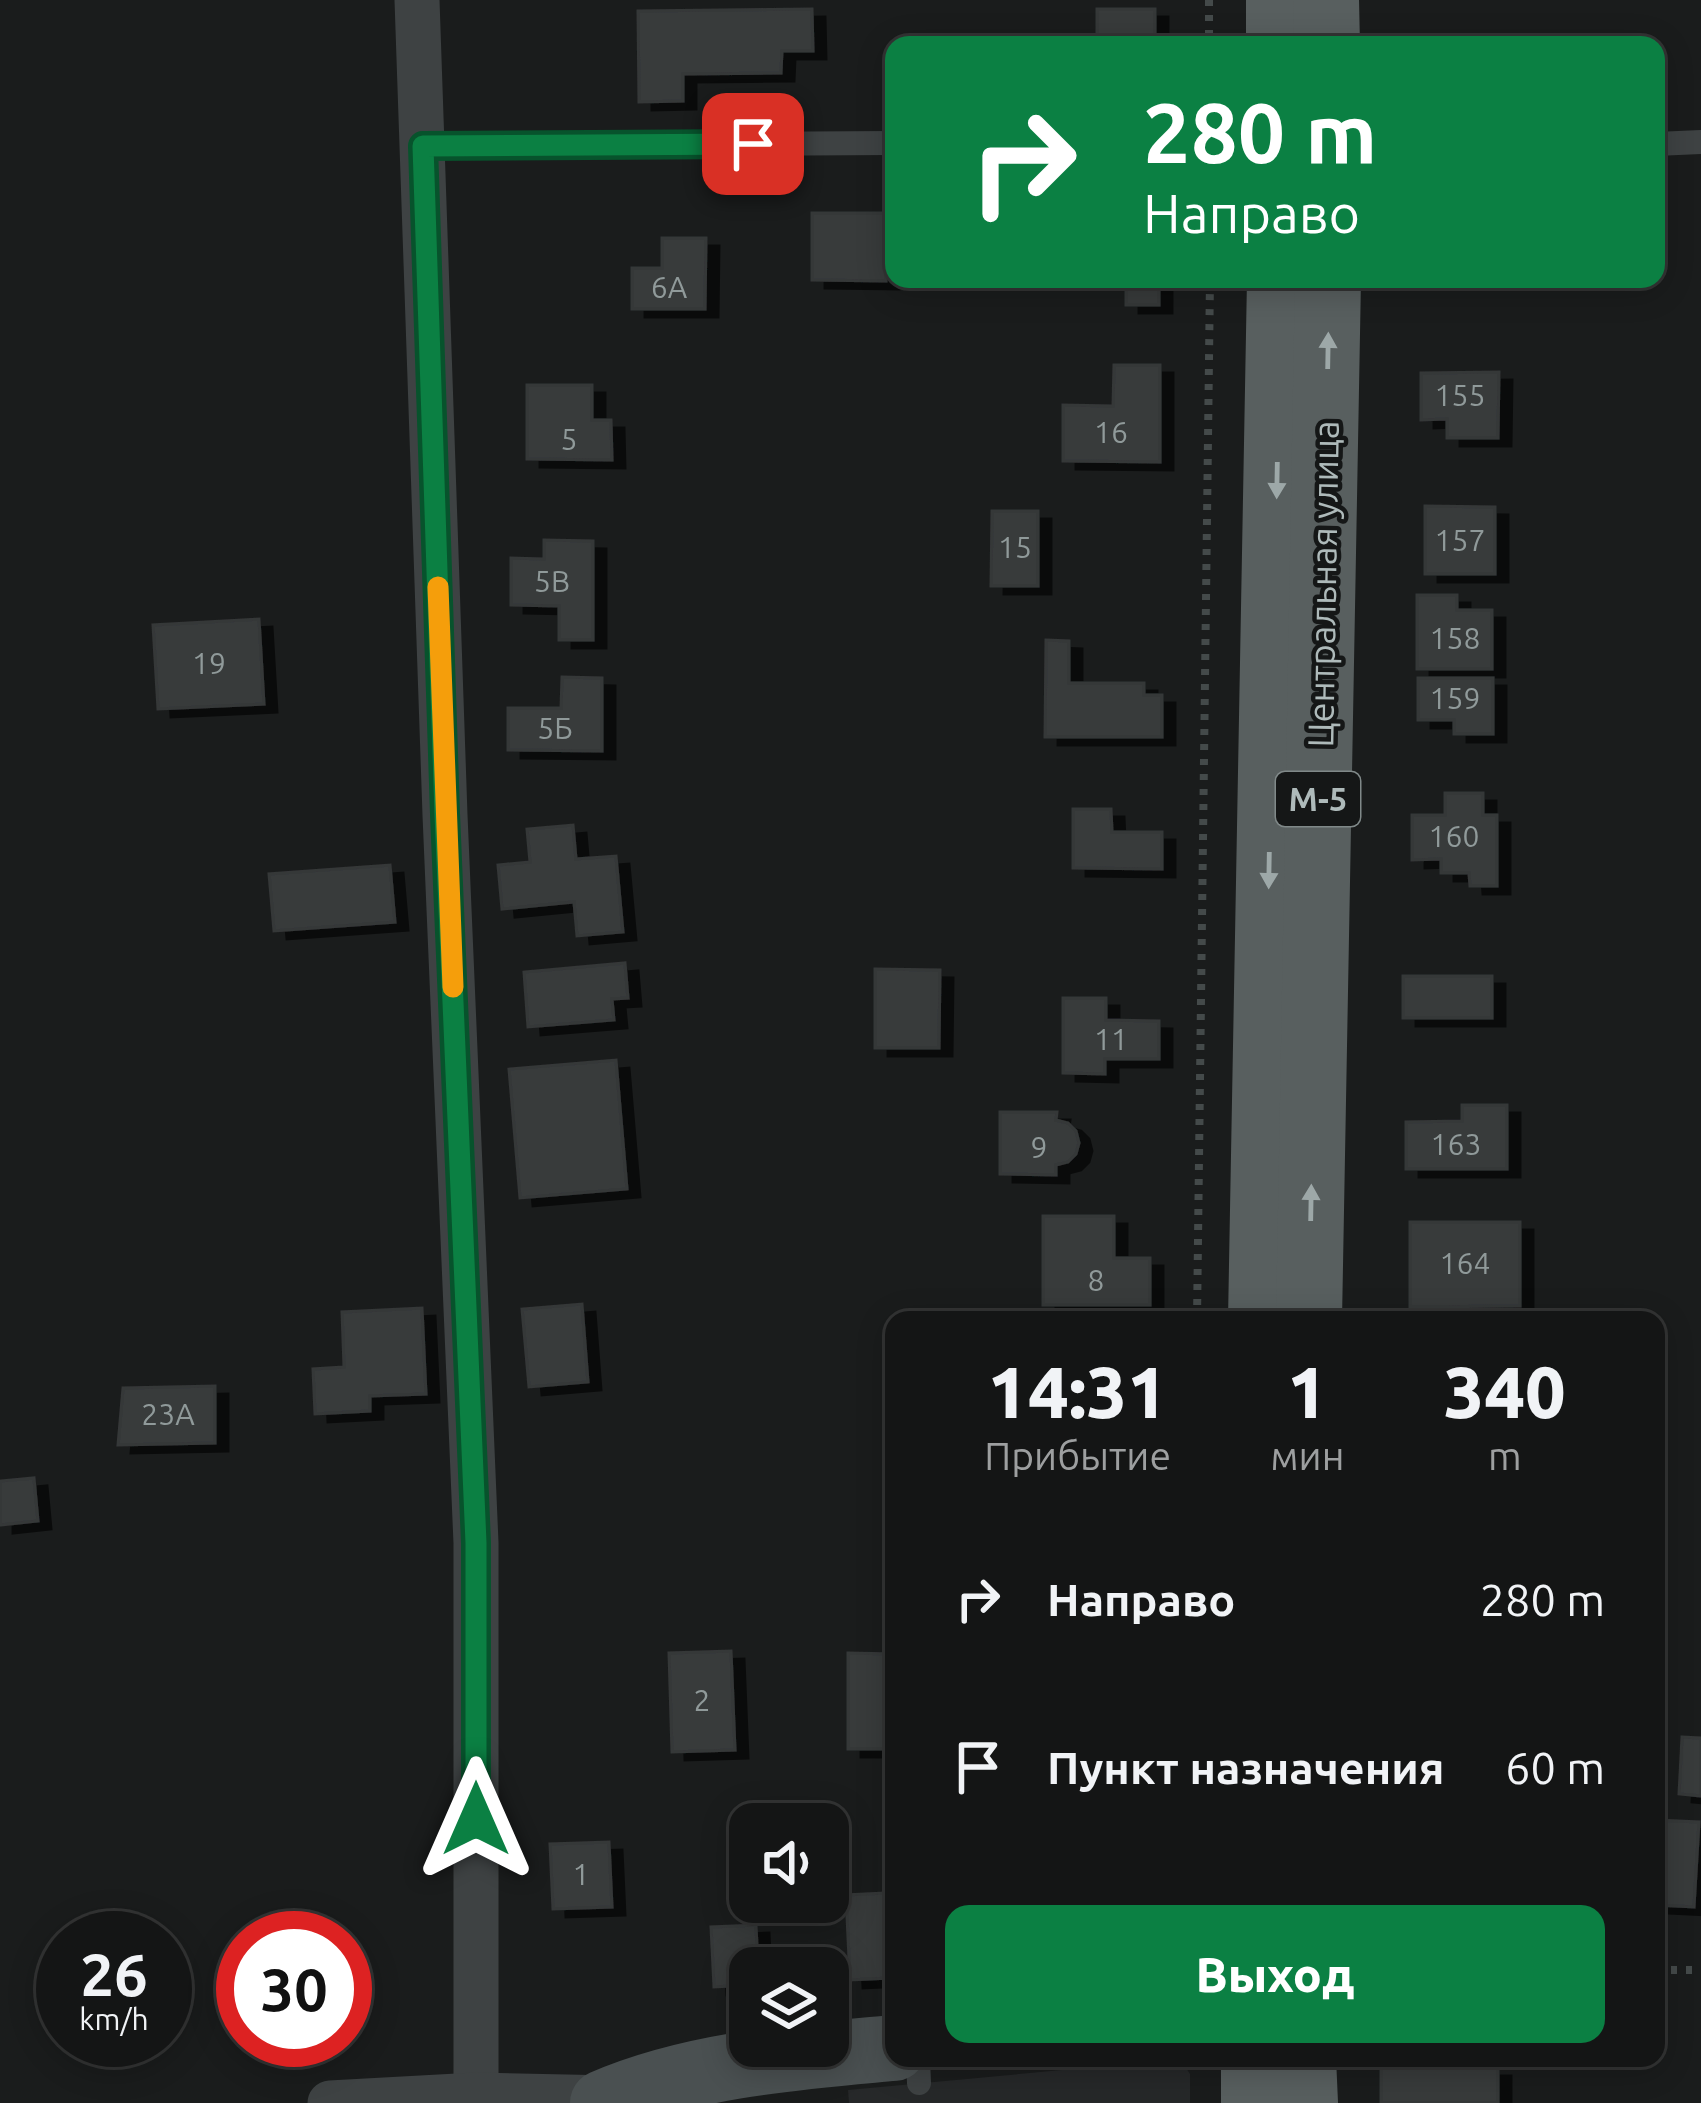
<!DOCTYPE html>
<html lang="ru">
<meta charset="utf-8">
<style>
:root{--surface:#141515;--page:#212222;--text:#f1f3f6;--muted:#9d9fa0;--line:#333434;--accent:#0b8043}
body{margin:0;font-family:Ubuntu,sans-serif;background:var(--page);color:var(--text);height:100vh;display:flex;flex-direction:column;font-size:45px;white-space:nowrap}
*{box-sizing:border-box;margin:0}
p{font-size:39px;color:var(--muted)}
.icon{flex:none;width:66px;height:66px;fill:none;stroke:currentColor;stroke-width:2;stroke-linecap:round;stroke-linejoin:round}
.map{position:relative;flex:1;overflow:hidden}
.panel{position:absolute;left:885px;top:1311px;width:780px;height:756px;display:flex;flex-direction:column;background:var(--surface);border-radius:24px;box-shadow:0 6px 30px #0003,0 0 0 3px var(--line)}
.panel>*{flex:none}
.hud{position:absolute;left:885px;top:36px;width:780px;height:252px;border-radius:24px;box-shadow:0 6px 30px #0003,0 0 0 3px var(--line);background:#0b8043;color:#fff;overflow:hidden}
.buttons{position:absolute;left:729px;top:1803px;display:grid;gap:24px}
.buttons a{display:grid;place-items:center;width:120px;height:120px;border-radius:24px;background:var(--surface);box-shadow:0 6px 30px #0003,0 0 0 3px var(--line);font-size:60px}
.speed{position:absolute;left:36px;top:1911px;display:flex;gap:24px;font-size:60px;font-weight:700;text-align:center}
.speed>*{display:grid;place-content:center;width:156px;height:156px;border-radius:50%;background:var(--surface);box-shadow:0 6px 30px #0003,0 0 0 3px var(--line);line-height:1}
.speed small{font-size:30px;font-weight:400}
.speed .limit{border:18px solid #d22;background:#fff;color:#111}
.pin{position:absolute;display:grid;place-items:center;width:102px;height:102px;color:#fff;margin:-51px;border-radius:24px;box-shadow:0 6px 18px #0006}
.me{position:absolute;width:132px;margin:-66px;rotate:0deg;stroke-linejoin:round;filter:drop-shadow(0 0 9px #0008)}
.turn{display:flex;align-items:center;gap:42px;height:252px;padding:0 60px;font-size:54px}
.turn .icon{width:156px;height:156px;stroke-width:2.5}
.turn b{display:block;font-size:84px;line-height:102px}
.eta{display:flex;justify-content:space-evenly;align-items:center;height:204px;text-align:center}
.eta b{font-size:72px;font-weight:800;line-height:84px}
.action{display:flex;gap:24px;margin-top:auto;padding:24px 60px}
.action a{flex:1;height:138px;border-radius:24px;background:var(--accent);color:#fff;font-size:48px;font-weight:800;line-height:138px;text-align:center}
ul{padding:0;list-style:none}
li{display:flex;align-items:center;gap:36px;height:168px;padding:0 60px}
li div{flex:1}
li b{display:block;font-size:45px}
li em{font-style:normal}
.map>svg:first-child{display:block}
.built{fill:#262829}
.building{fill:#373a3b;stroke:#353738;stroke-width:3;filter:url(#shadow)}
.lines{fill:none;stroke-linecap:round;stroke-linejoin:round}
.path{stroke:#444a4a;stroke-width:8;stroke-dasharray:6 9;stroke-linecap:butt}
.lane{stroke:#3e4243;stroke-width:24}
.street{stroke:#3e4243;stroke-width:45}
.secondary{stroke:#4a5051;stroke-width:66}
.primary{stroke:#585f5f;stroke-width:66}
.oneway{fill:#9da8a8}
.route-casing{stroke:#07532c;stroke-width:30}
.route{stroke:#0b8043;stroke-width:21}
.slow{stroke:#f59e0b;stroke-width:21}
.labels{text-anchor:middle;stroke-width:9;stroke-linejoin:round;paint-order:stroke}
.number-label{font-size:30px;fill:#909a9a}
.shield{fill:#151717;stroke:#808989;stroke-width:3}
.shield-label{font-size:33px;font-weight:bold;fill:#aebaba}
.street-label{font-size:36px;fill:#aebaba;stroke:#151717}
</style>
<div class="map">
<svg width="1701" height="2103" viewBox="0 0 1701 2103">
<defs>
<filter id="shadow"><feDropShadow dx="13" dy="8" stdDeviation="0" flood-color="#0009"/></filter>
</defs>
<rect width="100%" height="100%" fill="#1a1c1c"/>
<!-- built -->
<polygon class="built" points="1180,2059 1190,2074 1190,2103 849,2103 848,2090"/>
<!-- building -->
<g class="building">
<polygon points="812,9 813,51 782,51 781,73 683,74 683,101 639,102 638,11"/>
<rect x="1097" y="9" width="58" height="36"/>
<polygon points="812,213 887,213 886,281 812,280"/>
<polygon points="662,238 706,238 705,309 632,309 632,268 662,268"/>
<polygon points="1104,279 1159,279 1159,305 1126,305 1126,279"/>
<polygon points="1114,365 1160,365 1160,462 1063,461 1063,405 1113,406"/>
<polygon points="1499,372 1498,438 1447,438 1447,419 1421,420 1421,373"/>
<polygon points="527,385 592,385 592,420 611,420 612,460 527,459"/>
<polygon points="1425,506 1495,507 1495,574 1425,574"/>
<polygon points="992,511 1038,511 1038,586 991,586"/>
<polygon points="544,540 593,541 593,640 559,640 559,606 511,605 511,558 544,559"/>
<polygon points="1417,595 1457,595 1457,610 1492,610 1492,669 1417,669"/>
<polygon points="259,619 264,704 158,709 153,625"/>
<polygon points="1046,640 1069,641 1069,683 1144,683 1144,695 1162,695 1162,737 1045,737"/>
<polygon points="562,677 602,678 602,751 508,750 508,708 561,708"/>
<polygon points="1418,678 1493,678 1493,734 1454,734 1454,720 1418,720"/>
<polygon points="1445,793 1483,793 1483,815 1497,815 1497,886 1470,886 1469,873 1441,873 1441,859 1412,860 1412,815 1445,815"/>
<polygon points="1073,809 1111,809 1112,832 1162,832 1162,869 1073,868"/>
<polygon points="573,825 576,859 616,856 623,932 577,936 574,902 502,909 498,865 530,862 527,829"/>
<polygon points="390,865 395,922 274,931 269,874"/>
<polygon points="625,963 628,998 612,999 614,1020 528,1027 524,972"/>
<polygon points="875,969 940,970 939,1048 875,1048"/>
<rect x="1403" y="976" width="89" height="42"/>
<polygon points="1063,998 1106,998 1106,1020 1159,1021 1159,1059 1105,1059 1105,1074 1063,1073"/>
<polygon points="616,1060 627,1189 520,1198 509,1069"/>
<polygon points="1462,1105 1507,1105 1507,1169 1406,1169 1406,1122 1462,1121"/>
<polygon points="1000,1112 1057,1112 1056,1120 1068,1123 1076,1131 1079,1143 1076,1154 1068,1162 1056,1165 1056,1175 1000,1174"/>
<polygon points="1043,1216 1114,1216 1114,1258 1150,1258 1150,1305 1043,1305"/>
<polygon points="1410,1222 1520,1222 1520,1306 1410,1307"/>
<polygon points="582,1304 588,1382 529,1387 522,1309"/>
<polygon points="422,1308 426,1394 370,1396 370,1411 315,1414 313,1369 344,1367 342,1312"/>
<polygon points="215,1386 215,1443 118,1445 123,1388"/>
<polygon points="34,1478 38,1521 0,1525 0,1481"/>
<polygon points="731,1651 735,1750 672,1752 669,1653"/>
<polygon points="848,1653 894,1654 894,1749 848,1749"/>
<polygon points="1682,1737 1701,1738 1701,1796 1679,1794"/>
<polygon points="1656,1820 1699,1822 1694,1907 1656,1905"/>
<polygon points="609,1842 612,1907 553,1909 550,1844"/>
<polygon points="884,1893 885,1916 894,1916 894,1952 889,1952 890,1978 850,1980 846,1895"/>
<polygon points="756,1925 758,1968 750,1968 750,1985 714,1987 711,1927"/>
<polygon points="1381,2058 1467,2058 1467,2068 1498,2068 1498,2103 1381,2103"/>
</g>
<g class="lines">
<!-- path -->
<g class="path">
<polyline points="1209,0 1209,45"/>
<polyline points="1197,1320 1210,279"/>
<polyline points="1656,1970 1701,1970"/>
</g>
<!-- lane -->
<g class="lane">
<polyline points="1656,144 1701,142"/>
<polyline points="423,146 894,143"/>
<polyline points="918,2058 919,2083"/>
</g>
<!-- street -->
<g class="street">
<polyline points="417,0 445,815 476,1543 476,2103"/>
<polyline points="330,2103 476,2095 614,2098"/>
</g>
<!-- secondary -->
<path class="secondary" d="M603 2103C693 2064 797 2057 894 2048"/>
<!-- primary -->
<g class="primary">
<polyline points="1279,0 1279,45"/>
<polyline points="1326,0 1327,45"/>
<polyline points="1261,1320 1280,279"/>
<polyline points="1309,1320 1328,279"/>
<polyline points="1303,2058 1305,2103"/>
<polyline points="1254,2103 1254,2058"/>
</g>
</g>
<!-- one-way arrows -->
<defs><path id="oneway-solid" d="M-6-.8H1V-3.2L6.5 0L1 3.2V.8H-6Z" transform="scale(3)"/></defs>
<g class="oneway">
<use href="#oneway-solid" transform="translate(1328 351) rotate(-89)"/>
<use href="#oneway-solid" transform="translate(1277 480) rotate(91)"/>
<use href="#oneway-solid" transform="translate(1269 870) rotate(91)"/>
<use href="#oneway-solid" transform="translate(1311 1203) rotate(-89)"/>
</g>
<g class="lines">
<!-- route casing -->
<g class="route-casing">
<polyline id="route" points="476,1819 476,1543 445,814 423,146 753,144"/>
</g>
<!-- route -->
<use href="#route" class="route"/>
<!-- slow -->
<polyline class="slow" points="438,587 453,987"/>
</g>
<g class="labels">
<!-- number labels -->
<g class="number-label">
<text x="669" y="298">6А</text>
<text x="1460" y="406">155</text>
<text x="1111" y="443">16</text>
<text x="569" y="450">5</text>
<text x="1460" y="551">157</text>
<text x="1015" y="558">15</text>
<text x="552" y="592">5В</text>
<text x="1455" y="649">158</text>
<text x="209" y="674">19</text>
<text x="1455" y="709">159</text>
<text x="555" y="739">5Б</text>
<text x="1454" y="847">160</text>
<text x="1111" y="1050">11</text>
<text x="1456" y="1155">163</text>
<text x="1039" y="1158">9</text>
<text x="1465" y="1274">164</text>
<text x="1096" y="1291">8</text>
<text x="168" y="1425">23А</text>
<text x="702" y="1711">2</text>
<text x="581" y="1885">1</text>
</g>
<!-- shield labels -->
<rect class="shield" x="1276" y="772" width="84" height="54" rx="9"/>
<g class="shield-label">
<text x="1318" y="811">М-5</text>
</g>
<!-- street labels -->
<g class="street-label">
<text transform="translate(1323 584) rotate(-89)" y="13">Центральная улица</text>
</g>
</g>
</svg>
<div class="buttons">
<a><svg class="icon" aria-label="sound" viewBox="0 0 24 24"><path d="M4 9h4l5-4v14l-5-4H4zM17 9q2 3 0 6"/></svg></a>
<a><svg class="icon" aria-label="layers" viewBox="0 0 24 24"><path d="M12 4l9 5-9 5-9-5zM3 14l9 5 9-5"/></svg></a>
</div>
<div class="speed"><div>26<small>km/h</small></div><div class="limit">30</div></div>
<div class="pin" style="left:753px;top:144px;background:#d93025"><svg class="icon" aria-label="arrive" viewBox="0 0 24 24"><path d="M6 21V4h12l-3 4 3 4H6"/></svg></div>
<svg class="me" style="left:476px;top:1819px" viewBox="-20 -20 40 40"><path d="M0-17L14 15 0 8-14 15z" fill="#0b8043" stroke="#fff" stroke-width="4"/></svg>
<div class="hud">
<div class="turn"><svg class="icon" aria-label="right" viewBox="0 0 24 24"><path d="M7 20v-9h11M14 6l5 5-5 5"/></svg><div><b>280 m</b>Направо</div></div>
</div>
<section class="panel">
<div class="eta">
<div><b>14:31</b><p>Прибытие</p></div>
<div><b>1</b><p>мин</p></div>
<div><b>340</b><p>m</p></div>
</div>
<ul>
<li><svg class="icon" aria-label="right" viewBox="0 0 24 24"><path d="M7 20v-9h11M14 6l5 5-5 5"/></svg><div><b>Направо</b></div><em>280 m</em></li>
<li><svg class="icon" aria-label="arrive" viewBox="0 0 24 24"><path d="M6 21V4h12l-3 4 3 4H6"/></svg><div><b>Пункт назначения</b></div><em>60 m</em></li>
</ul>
<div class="action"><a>Выход</a></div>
</section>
</div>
